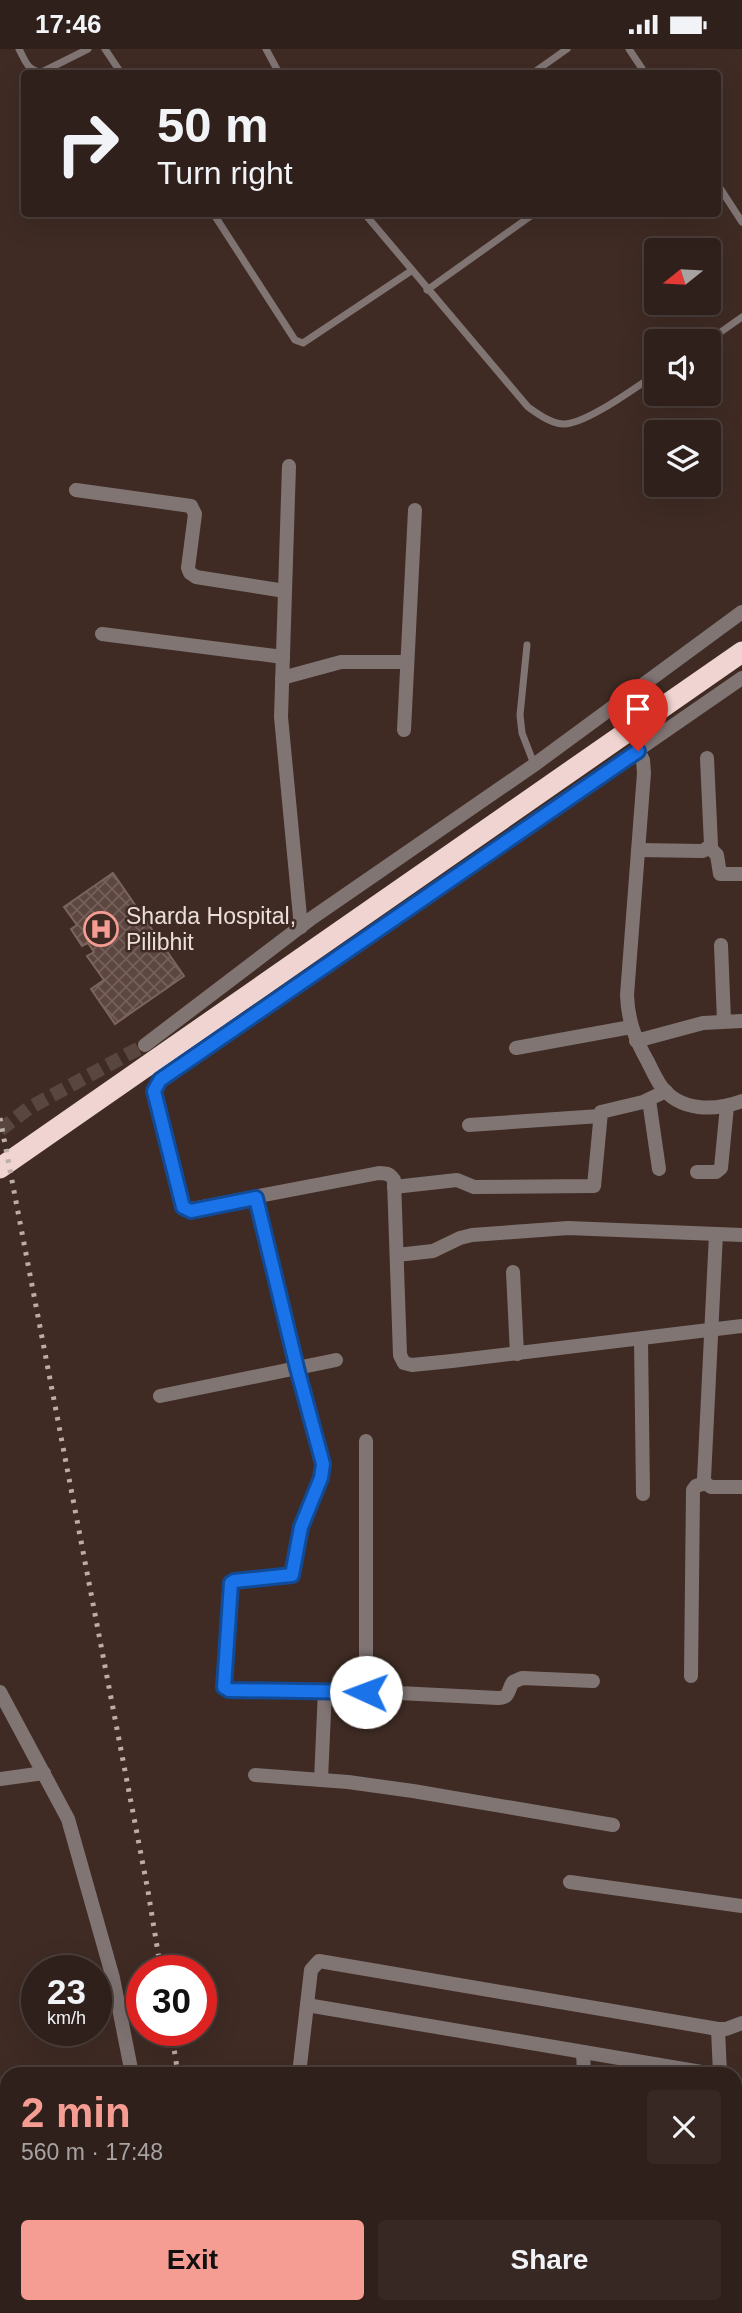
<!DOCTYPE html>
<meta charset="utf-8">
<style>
:root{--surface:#2f201b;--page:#372824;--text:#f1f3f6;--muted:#a7a3a3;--line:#4a3e3a;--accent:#f59c93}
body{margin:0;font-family:Helvetica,sans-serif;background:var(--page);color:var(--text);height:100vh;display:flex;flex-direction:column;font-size:26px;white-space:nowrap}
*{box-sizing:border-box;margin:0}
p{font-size:23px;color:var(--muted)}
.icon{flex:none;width:38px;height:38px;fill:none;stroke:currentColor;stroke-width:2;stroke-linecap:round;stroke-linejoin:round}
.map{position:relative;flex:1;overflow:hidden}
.panel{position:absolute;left:0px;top:2018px;width:742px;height:247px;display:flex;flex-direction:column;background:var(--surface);border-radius:21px 21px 0 0;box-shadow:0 7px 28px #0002,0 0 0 2px var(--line)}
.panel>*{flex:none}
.guide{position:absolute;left:21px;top:21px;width:700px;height:147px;border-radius:7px;box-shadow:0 7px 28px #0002,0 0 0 2px var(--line);background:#2f201b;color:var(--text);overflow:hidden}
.needle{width:46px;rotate:252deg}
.controls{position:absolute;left:644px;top:189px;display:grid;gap:14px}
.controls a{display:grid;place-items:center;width:77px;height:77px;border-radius:7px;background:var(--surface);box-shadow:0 7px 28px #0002,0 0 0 2px var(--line);font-size:35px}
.speed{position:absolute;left:21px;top:1906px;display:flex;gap:14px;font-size:35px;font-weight:700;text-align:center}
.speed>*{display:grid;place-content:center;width:91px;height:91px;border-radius:50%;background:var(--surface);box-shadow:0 7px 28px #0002,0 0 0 2px var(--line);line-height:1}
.speed small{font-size:18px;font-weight:400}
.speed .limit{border:10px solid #d22;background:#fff;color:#111}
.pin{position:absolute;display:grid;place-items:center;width:60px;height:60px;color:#fff;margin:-72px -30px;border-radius:50% 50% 50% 0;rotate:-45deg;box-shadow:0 0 7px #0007}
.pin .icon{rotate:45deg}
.me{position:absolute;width:77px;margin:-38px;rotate:272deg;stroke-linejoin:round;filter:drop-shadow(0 0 5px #0008)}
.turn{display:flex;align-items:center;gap:24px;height:147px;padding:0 21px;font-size:32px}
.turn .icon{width:91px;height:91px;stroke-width:2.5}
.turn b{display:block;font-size:49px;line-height:60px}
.round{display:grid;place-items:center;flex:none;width:74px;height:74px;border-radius:7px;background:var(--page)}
.overview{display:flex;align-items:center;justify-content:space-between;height:119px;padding:0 21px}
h1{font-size:42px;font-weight:800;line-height:52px;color:var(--accent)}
.button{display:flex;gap:14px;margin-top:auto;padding:14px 21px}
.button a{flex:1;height:80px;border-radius:7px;background:var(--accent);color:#111;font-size:28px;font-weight:800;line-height:80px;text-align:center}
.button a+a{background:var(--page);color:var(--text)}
.status{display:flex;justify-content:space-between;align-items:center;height:49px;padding:0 35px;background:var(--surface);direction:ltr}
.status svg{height:19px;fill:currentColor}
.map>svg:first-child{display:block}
.building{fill:url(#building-cross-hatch);stroke:#7b645c;stroke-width:2}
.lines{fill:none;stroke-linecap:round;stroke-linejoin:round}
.street-tunnel{stroke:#59463f;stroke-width:14;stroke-dasharray:14 7;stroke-linecap:butt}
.lane{stroke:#817574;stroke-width:7}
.street{stroke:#817574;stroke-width:14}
.highway{stroke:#f0d4d1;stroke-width:21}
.rail{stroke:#bdada9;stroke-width:5;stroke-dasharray:3.5 7;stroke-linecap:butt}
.route-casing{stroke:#114b97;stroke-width:18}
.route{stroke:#1a73e8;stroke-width:12}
.labels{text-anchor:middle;stroke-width:5;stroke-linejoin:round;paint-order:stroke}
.poi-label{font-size:23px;fill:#ebddd9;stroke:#3f2b24;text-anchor:start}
</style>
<div class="status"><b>17:46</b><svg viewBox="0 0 49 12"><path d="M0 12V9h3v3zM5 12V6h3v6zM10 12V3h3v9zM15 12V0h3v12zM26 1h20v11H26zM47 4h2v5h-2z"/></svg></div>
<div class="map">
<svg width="742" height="2264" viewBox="0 0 742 2264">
<defs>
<pattern id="building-cross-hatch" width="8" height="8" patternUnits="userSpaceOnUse" patternTransform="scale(1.75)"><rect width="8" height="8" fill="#5c463f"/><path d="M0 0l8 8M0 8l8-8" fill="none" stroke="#74605a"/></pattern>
</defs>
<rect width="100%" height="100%" fill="#3f2b24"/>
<!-- building -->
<polygon class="building" points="113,824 184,927 115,975 91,940 104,931 87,907 94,903 88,894 82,897 71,880 77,876 64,858"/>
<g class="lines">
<!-- street-tunnel -->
<polyline class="street-tunnel" points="0,1081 29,1059 145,996"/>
<!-- lane -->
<g class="lane">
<path d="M19 0C25 11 28 23 42 23L88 0"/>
<polyline points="105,0 121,24"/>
<polyline points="266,0 279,24"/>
<polyline points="629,0 645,24"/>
<polyline points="533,24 567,0"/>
<polyline points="718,136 742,173"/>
<polyline points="213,164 295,291 303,294 411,222"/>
<path d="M364 164 528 358C538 365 550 374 563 375 585 376 636 338 656 325"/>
<polyline points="427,241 535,164"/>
<polyline points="708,292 742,268"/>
<polyline points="527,596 520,666 522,684 534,715"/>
<polyline points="0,2101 7,2099"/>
<polyline points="0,2174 7,2205"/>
<polyline points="19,2258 20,2264"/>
</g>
<!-- street -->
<g class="street">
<polyline points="289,417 281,668 301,878"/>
<polyline points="76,441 191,457 195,465 188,519 190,524 196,528 285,542"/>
<polyline points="102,585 283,608"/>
<polyline points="282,629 341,613 407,613"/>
<path d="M742 629 160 1031 154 1042 182 1153 186 1161 379 1124C387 1124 390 1125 394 1131L400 1306 404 1314 412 1316 452 1312 742 1277"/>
<polyline points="404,681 415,461"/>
<path d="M638 702 643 711 644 724 627 946C628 972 635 990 648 1013 652 1021 656 1030 661 1037 680 1063 715 1062 742 1052"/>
<polyline points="709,798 717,806 720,825 742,825"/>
<polyline points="638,801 703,802 711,796 707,709"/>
<polyline points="721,896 724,972"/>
<polyline points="636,992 703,974 742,972"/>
<polyline points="145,996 312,869 534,716 742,563"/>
<polyline points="516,999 631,978"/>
<polyline points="649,1051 659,1120"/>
<polyline points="469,1076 600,1067"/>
<polyline points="697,1123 716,1123 721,1119 727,1057"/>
<polyline points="394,1138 457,1131 474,1138 594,1137 601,1063 643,1053 666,1042"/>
<path d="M256 1149 297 1319 323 1415 321 1429 301 1478 292 1526 234 1532 231 1534 224 1638 229 1641H339L498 1649C510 1649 507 1642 513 1633L522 1629 593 1632"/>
<polyline points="716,1185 704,1430 705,1434 711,1438 742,1438"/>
<polyline points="397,1206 433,1202 460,1189 472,1186 568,1179 742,1186"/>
<polyline points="513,1223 517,1305"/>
<polyline points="641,1290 643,1445"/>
<polyline points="160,1347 336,1311"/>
<polyline points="691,1627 693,1441 696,1437 705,1434"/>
<polyline points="0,1643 68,1770 113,1929 132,2025"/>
<polyline points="366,1643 366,1392"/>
<polyline points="255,1726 348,1733 413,1742 613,1776"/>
<polyline points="0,1730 44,1724"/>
<polyline points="321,1731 325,1641"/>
<polyline points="570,1833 742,1857"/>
<polyline points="307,1956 713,2025"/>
<polyline points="718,1980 720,2025"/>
<polyline points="583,2003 584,2025"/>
<polyline points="299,2025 311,1921 319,1912 718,1980 726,1980 742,1974"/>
<polyline points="180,2258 181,2264"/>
<polyline points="346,2258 347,2264"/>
<polyline points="449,2258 450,2264"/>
<polyline points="537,2258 538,2264"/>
<polyline points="575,2258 575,2264"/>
</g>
<!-- highway -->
<polyline class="highway" points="0,1119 742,603"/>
<!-- rail -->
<g class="rail">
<polyline points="0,1069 148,1842 161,1922"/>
<polyline points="171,1981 178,2025"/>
<polyline points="216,2258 217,2264"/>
</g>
</g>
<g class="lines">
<!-- route casing -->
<g class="route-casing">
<polyline id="route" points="366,1643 229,1641 224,1638 231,1534 234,1532 292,1526 301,1478 321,1429 323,1415 297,1319 256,1149 191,1162 183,1158 154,1042 160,1031 638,702"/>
</g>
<!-- route -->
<use href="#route" class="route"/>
</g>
<!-- icons -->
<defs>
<g id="hospital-ring" transform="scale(1.75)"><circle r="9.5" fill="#3f2b24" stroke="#f59c93" stroke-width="1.5"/><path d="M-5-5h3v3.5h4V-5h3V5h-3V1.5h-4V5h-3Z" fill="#f59c93"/></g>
</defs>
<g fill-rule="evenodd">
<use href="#hospital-ring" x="101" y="880"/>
</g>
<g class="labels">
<!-- poi labels -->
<g class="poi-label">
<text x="126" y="875">Sharda Hospital,<tspan x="126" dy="26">Pilibhit</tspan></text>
</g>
</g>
</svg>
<div class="controls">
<a><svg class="needle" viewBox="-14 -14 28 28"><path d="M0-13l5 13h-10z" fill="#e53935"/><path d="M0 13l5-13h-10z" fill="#a7a3a3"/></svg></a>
<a><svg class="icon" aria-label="sound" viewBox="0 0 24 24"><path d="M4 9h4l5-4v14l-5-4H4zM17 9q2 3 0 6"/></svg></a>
<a><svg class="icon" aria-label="layers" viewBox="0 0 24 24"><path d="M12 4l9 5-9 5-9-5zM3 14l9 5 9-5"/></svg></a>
</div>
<div class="speed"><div>23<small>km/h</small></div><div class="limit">30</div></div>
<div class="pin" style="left:638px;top:702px;background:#d93025"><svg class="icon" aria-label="arrive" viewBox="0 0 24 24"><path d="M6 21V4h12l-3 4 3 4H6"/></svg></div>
<svg class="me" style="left:366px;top:1643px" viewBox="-20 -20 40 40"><circle r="19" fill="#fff"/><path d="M0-13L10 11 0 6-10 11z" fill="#1a73e8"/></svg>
<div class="guide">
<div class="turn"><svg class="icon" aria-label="right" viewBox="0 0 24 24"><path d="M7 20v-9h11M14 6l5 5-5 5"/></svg><div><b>50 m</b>Turn right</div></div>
</div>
<section class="panel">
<div class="overview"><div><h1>2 min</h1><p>560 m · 17:48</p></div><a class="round"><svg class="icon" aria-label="close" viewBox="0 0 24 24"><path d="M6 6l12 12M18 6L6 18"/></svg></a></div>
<div class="button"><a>Exit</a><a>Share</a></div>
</section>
</div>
